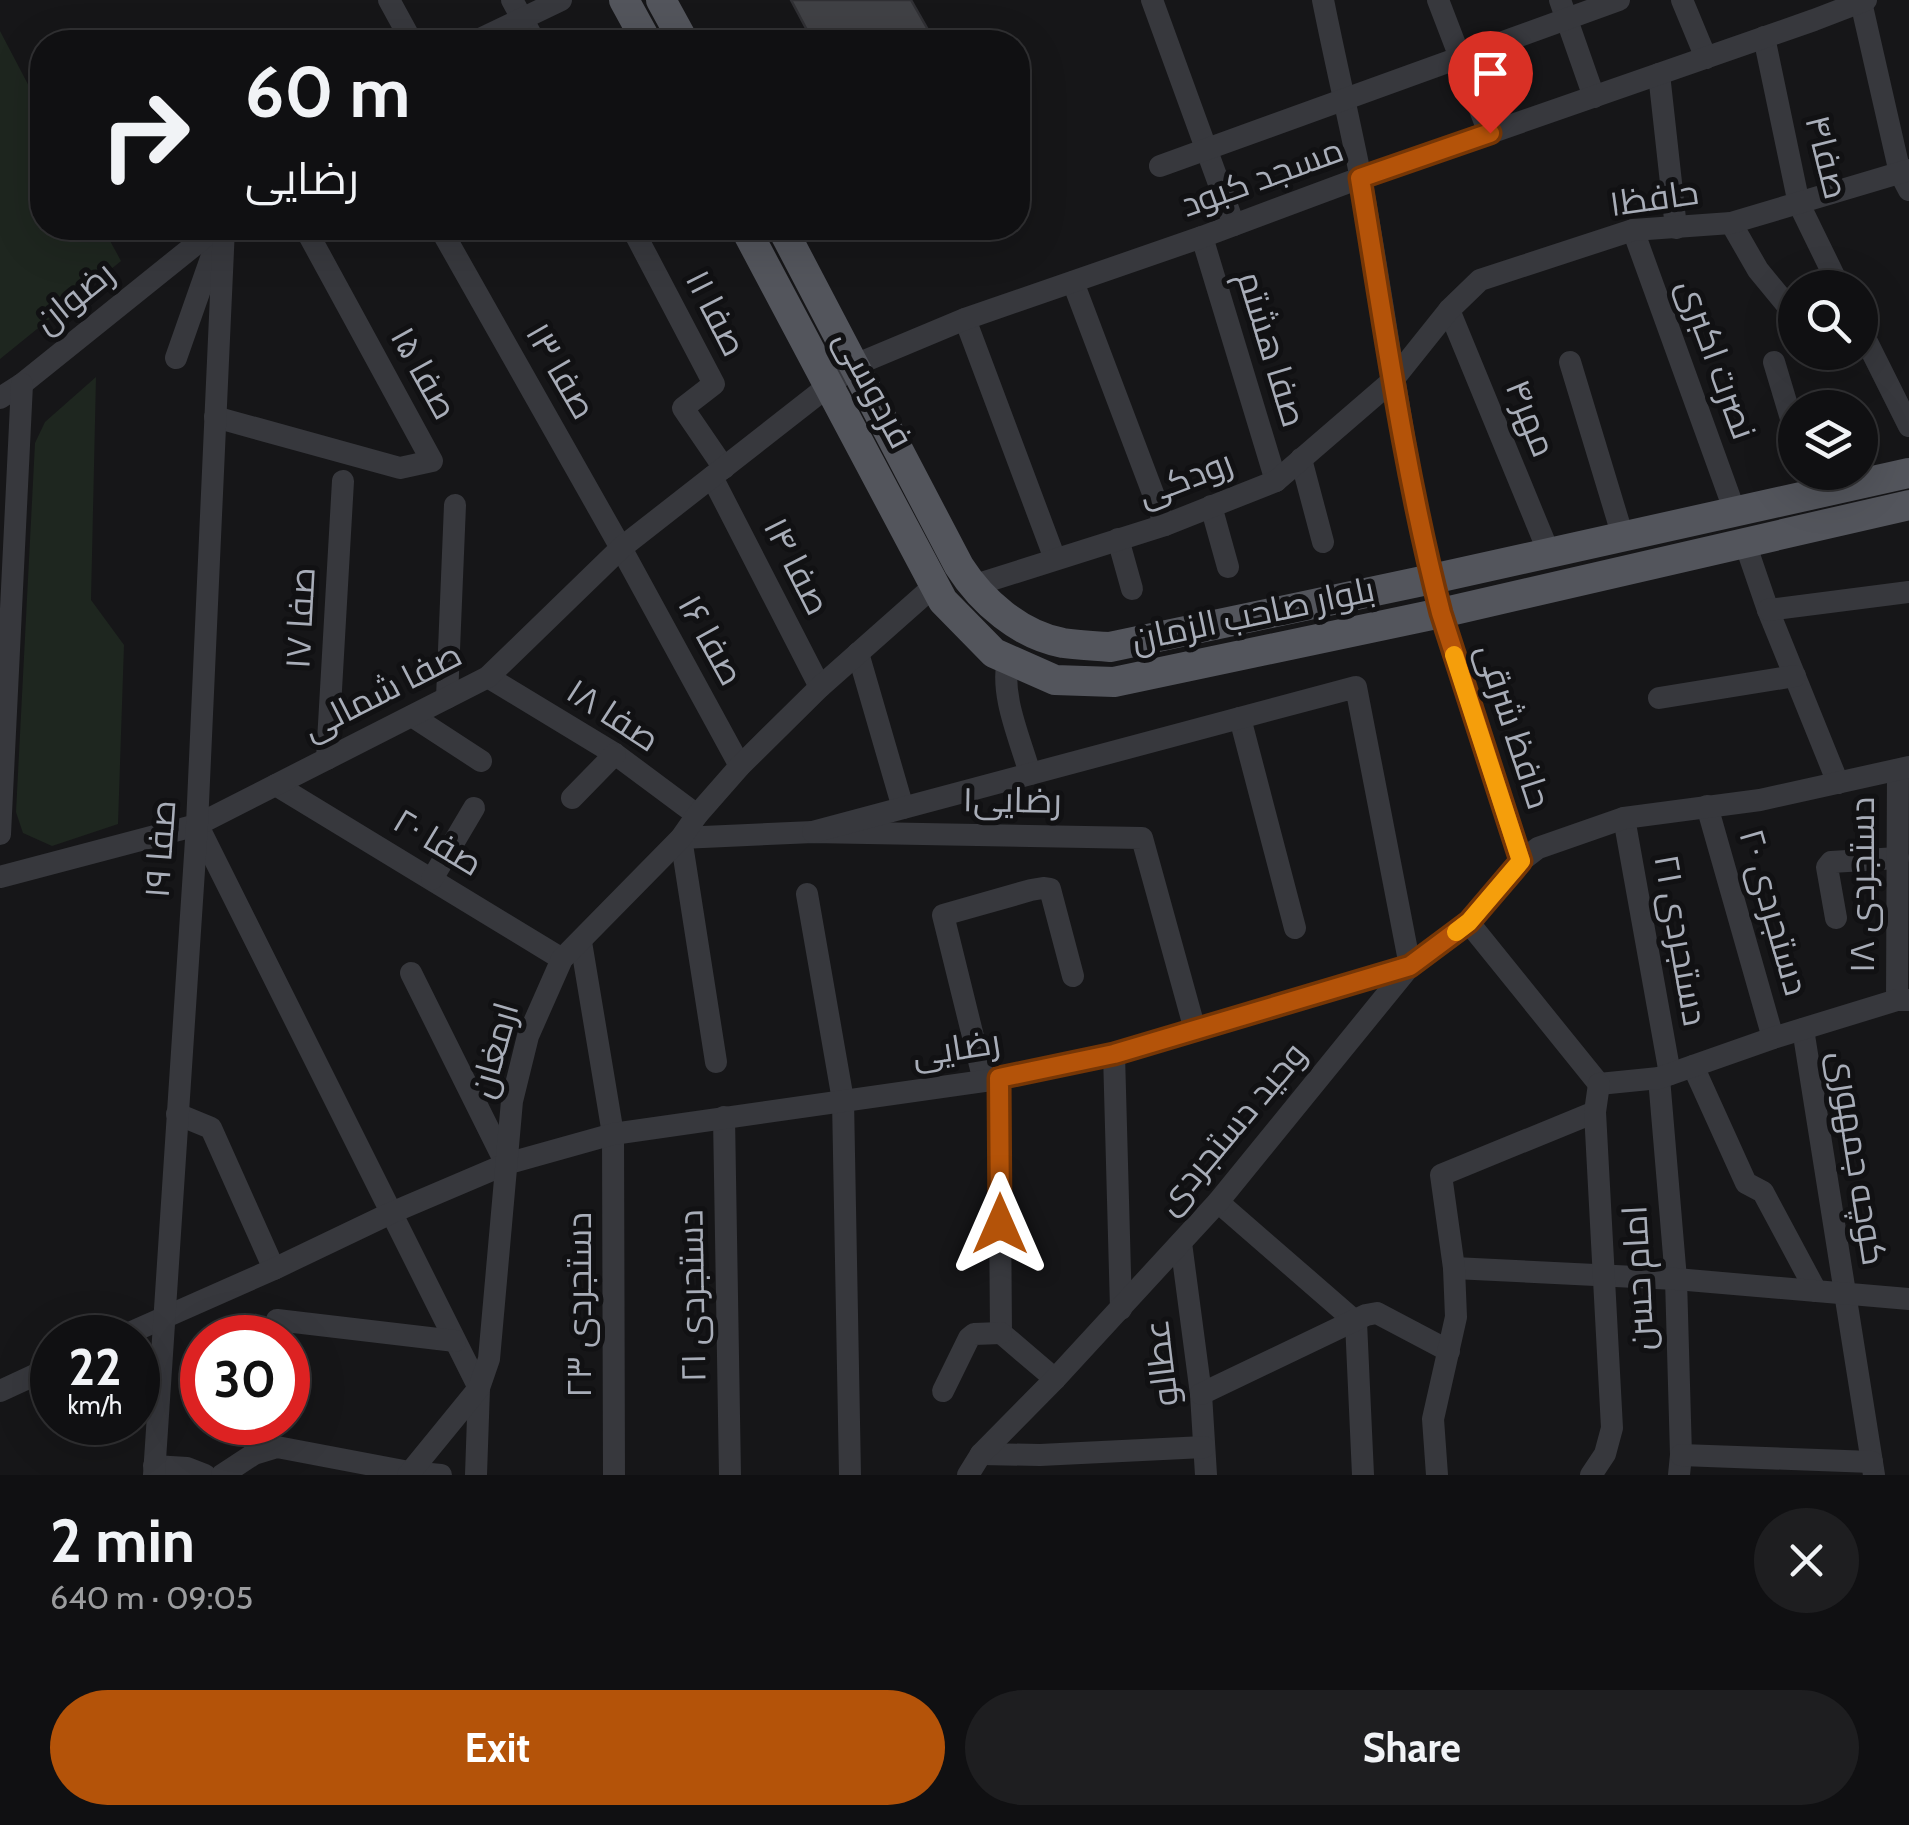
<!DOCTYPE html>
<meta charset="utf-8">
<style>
:root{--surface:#101012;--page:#1e1e20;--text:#f1f3f6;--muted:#9c9d9f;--line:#303032;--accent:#b45309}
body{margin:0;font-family:Cabin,Cairo,sans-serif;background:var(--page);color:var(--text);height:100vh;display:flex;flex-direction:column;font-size:38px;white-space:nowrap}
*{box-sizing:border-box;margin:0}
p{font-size:32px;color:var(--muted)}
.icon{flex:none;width:55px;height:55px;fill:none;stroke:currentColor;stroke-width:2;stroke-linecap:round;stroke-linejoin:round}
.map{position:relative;height:1475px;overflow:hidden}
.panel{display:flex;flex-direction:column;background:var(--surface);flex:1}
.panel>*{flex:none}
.banner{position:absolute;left:30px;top:30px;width:1000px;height:210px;border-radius:40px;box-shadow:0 10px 40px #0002,0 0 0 2px var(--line);background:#101012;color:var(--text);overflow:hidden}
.tools{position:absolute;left:1778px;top:270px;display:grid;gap:20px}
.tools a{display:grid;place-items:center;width:100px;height:100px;border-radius:50%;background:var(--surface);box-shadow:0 10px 40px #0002,0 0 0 2px var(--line);font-size:50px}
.speed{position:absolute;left:30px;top:1315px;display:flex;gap:20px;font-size:50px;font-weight:700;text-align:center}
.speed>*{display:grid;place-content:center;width:130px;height:130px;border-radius:50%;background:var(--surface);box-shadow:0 10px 40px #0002,0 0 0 2px var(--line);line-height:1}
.speed small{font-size:25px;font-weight:400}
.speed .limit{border:15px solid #d22;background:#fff;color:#111}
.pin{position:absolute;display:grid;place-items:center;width:85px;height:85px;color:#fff;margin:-102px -42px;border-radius:50% 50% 50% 0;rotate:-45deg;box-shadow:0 0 10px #0007}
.pin .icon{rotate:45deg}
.me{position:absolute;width:110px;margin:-55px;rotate:0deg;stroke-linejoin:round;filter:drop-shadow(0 0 8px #0008)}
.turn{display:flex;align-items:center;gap:35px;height:210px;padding:0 50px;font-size:45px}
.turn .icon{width:130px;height:130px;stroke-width:2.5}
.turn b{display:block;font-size:70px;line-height:85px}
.round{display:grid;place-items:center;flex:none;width:105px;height:105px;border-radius:52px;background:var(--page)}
.headline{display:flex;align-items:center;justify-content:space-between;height:170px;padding:0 50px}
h1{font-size:60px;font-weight:700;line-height:75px}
.primary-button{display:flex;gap:20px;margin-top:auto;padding:20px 50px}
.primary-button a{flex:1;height:115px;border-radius:60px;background:var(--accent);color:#fff;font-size:40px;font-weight:700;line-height:115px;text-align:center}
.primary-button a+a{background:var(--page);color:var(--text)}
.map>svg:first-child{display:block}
.green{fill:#1e261f}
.building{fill:#404145;stroke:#303034;stroke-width:2.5}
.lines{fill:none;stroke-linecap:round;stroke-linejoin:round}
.minor{stroke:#37383d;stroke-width:22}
.major{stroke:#53555c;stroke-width:30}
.route-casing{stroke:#753606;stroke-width:25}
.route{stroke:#b45309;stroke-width:18}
.slow{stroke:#f59e0b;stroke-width:18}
.labels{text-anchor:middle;stroke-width:10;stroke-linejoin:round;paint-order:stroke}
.street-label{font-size:35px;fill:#a8adb8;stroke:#111113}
</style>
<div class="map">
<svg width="1909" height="1475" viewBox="0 0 1909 1475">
<rect width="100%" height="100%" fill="#161618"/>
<!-- green -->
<g class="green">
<polygon points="0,31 42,111 42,228 103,228 121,261 0,359"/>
<polygon points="96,377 91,600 124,645 118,824 52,846 23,833 16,812 35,443 45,422"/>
</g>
<!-- building -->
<polygon class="building" points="791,0 911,0 935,42 788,42 808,32"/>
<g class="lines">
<!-- minor -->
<g class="minor">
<polyline points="389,0 412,42"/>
<polyline points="512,0 535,42"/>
<polyline points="1152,0 1234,225"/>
<path d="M1323 0C1335 60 1349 119 1361 179 1388 324 1404 470 1441 613L1521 861"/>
<polyline points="1438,0 1489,133"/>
<polyline points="1560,0 1594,97"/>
<polyline points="1682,0 1706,58"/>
<polyline points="1861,2 1900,173 1909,190"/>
<polyline points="1764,37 1799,204 1840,288"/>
<polyline points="474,42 561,0"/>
<polyline points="1659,74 1676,228"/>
<polyline points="1160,166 1619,0"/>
<polyline points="1731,223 1758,270 1795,315"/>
<polyline points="440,228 621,548 740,766"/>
<polyline points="632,228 714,384 683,408 724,468"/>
<polyline points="1633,230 1735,512"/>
<polyline points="1202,237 1276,481"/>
<polyline points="1073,282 1165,525"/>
<polyline points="1449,310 1549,553"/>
<polyline points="965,319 1055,559"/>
<polyline points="1860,328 1909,426"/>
<polyline points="176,358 216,244"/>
<polyline points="1570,362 1623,537"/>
<polyline points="1774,362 1795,432"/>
<polyline points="0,398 22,384 216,228"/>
<polyline points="215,417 400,468 432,461 305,228"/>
<polyline points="1301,459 1323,542"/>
<polyline points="712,477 820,687"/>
<polyline points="1211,506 1228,567"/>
<polyline points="1118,539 1132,589"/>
<polyline points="1745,543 1768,610 1838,783"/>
<polyline points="972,586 1165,525 1276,481 1393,380 1449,310 1480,280 1633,230 1731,223 1909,170"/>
<polyline points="1768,610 1909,592"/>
<polyline points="858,653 903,808"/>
<path d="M1008 659C1000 696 1020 738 1030 774"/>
<polyline points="488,677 615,754 697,815"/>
<polyline points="447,698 455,505"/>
<polyline points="1659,698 1795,676"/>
<polyline points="412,716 481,761"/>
<polyline points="1240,718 1295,928"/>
<polyline points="327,759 343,481"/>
<polyline points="276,785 562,959"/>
<polyline points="572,798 615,754"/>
<polyline points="1707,806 1773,1038"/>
<polyline points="1624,818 1670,1074"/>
<polyline points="199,828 479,1388 476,1475"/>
<polyline points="0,834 22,384"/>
<polyline points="0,877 197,825 488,677 621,548 855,365 965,319 1202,237 1360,178 1814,20 1866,0"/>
<polyline points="432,879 474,808"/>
<polyline points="807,894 843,1100 850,1475"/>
<polyline points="1836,918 1827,867 1831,862 1898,858"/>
<polyline points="1469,923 1599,1084"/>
<polyline points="581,942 613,1134 614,1475"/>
<polyline points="411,973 506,1164"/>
<polyline points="1897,1000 1898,770"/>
<polyline points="1803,1029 1874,1475"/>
<polyline points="1114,1054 1121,1309"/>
<polyline points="716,1062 681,838 813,832 1142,838 1195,1030"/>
<polyline points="1693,1066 1746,1183 1763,1192 1816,1291"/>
<polyline points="999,1078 1001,1333 1055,1379"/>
<polyline points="1659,1078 1676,1279 1681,1455 1679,1475"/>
<polyline points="984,1081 943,915 1031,890 1043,888 1050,889 1073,976"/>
<polyline points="1599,1084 1659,1078 1773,1038 1897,1000 1909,1000"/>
<polyline points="177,1114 211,1128 274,1269"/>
<polyline points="724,1117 730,1475"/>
<polyline points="1218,1202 1356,1322 1363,1475"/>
<polyline points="1181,1243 1201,1394 1206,1475"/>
<polyline points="1454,1268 1676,1279 1909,1299"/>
<polyline points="277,1320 455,1341"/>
<polyline points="118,1338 274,1269 391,1213 506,1164 613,1134 984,1081 1114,1054 1410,966 1356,687 813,832"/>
<polyline points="0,1391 52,1367"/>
<polyline points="943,1391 969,1338 974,1334 1001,1333"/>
<polyline points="1201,1394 1366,1315 1377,1313 1449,1351"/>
<polyline points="981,1454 1040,1455 1204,1447"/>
<polyline points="1681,1455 1872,1462"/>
<polyline points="154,1466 187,1468 205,1475"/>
<polyline points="154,1475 197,825 224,228"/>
<polyline points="222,1475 254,1454 277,1447 409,1472 441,1475"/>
<polyline points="408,1475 479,1388 489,1359 512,1101 528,1036 562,959 681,838 697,815 740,766 820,687 934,586"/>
<polyline points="968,1475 981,1454 1055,1379 1218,1202 1410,966 1469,923 1521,861 1538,848 1624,818 1760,800 1909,767"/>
<polyline points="1437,1475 1433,1419 1456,1317 1454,1268 1441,1175 1595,1112"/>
<polyline points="1591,1475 1605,1454 1612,1428 1595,1112 1599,1084"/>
</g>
<!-- major -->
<g class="major">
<polyline points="624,0 647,42"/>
<polyline points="661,0 684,42"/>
<polyline points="745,228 943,601 994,653 1055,680 1114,682 1441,613 1909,505"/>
<path d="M782 228 959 566C982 602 1020 635 1063 643 1078 645 1094 646 1110 647L1432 579 1909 473"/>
</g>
</g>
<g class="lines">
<!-- route casing -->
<g class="route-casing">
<path id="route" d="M1000 1224 999 1078 1114 1054 1410 966 1469 922 1521 861 1441 613C1404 470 1384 323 1360 178L1490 133"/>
</g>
<!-- route -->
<use href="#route" class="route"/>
<!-- slow -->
<polyline class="slow" points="1454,655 1521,861 1469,922 1456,932"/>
</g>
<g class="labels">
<!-- street labels -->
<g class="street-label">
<text transform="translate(1827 157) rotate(76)" y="12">صفا۴</text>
<text transform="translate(1262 177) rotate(-20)" y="12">مسجد کبود</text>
<text transform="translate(1654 198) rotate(-8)" y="12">حافظ۱</text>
<text transform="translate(74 297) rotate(-39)" y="12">رضوان</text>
<text transform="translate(716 313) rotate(63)" y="12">صفا ۱۱</text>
<text transform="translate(1272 349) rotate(73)" y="12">صفا هشتم</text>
<text transform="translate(1717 359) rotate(70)" y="12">نصرت اکبری</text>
<text transform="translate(561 371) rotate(60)" y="12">صفا ۱۳</text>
<text transform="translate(424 373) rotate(61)" y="12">صفا ۱۵</text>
<text transform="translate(874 389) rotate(62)" y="12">فردوسی</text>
<text transform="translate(1531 418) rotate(68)" y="12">مهر۴</text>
<text transform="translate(1185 478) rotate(-21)" y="12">رودکی</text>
<text transform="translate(797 566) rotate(63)" y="12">صفا ۱۴</text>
<text transform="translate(1253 614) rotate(-12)" y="12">بلوار صاحب الزمان</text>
<text transform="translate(300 618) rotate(-87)" y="12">صفا ۱۷</text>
<text transform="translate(711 640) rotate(61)" y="12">صفا ۱۶</text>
<text transform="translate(382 691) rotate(-27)" y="12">صفا شمالی</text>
<text transform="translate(613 715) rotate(33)" y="12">صفا ۱۸</text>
<text transform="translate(1514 726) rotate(72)" y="12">حافظ شرقی</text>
<text transform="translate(1012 800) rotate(1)" y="12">رضایی۱</text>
<text transform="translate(438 842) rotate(31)" y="12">صفا ۲۰</text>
<text transform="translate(160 849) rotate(-86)" y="12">صفا ۱۹</text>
<text transform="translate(1862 885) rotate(-90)" y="12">دستجردی ۱۸</text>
<text transform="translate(1774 912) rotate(74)" y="12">دستجردی ۲۰</text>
<text transform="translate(1681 940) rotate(80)" y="12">دستجردی ۲۱</text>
<text transform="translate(956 1048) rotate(-9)" y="12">رضایی</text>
<text transform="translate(494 1050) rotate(-74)" y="12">ارمغان</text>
<text transform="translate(1231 1128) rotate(-50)" y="12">وحید دستجردی</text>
<text transform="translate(1858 1158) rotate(81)" y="12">کوچه جمهوری</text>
<text transform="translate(1638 1278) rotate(-93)" y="12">امام حسن</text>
<text transform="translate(692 1296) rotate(-91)" y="12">دستجردی ۲۱</text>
<text transform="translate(579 1305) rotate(-90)" y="12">دستجردی ۲۳</text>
<text transform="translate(1161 1363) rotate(-97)" y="12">عطالو</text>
</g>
</g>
</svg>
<div class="tools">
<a><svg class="icon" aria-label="search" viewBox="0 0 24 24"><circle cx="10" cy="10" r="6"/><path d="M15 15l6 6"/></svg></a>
<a><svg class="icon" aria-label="layers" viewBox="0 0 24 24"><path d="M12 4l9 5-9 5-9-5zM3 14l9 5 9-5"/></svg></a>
</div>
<div class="speed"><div>22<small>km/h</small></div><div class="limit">30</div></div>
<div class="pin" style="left:1490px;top:133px;background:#d93025"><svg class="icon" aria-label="arrive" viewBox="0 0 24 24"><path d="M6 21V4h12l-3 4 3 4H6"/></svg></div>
<svg class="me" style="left:1000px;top:1224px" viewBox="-20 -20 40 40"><path d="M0-17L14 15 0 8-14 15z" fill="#b45309" stroke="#fff" stroke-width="4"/></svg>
<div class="banner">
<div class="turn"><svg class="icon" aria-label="right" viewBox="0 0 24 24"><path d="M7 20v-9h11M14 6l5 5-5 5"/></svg><div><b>60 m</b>رضایی</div></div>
</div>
</div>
<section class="panel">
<div class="headline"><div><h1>2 min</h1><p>640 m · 09:05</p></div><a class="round"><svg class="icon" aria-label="close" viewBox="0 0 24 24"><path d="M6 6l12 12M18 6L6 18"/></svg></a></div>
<div class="primary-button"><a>Exit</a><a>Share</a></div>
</section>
